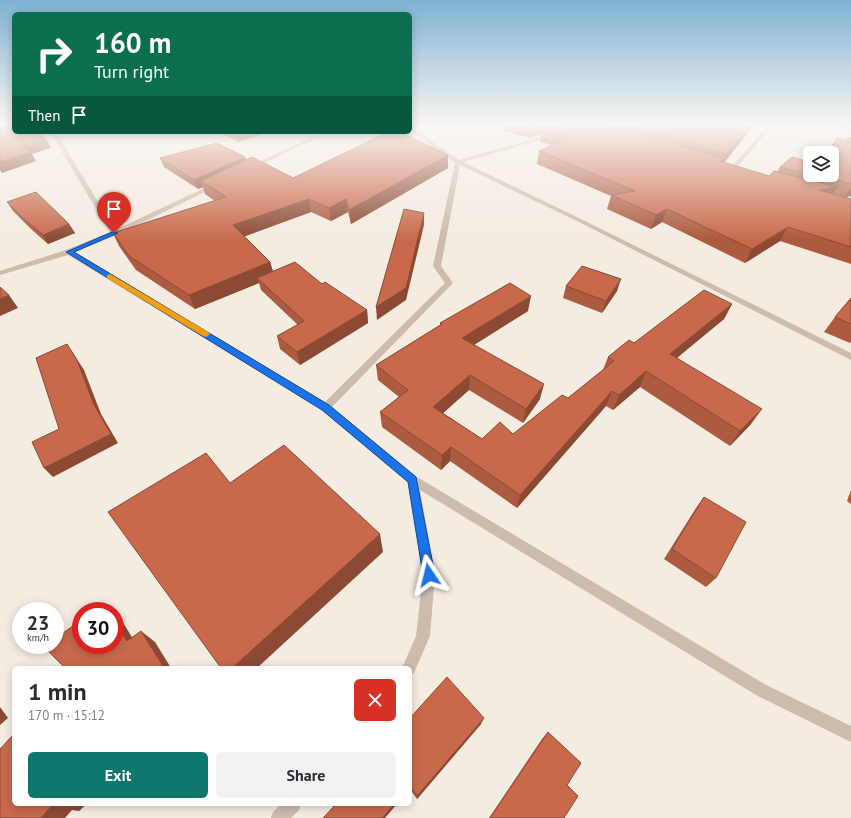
<!DOCTYPE html>
<meta charset="utf-8">
<style>
:root{--surface:#fff;--page:#f2f2f3;--text:#2b2b33;--muted:#7c7c81;--accent:#0f766e}
body{margin:0;font-family:"PT Sans",sans-serif;background:var(--page);color:var(--text);height:100vh;display:flex;flex-direction:column;font-size:15px;white-space:nowrap}
*{box-sizing:border-box;margin:0}
p{font-size:13px;color:var(--muted)}
.icon{flex:none;width:22px;height:22px;fill:none;stroke:currentColor;stroke-width:2;stroke-linecap:round;stroke-linejoin:round}
.map{position:relative;flex:1;overflow:hidden}
.side{position:absolute;left:12px;top:666px;width:400px;height:140px;display:flex;flex-direction:column;background:var(--surface);border-radius:6px;box-shadow:0 2px 10px #0003}
.side>*{flex:none}
.guide{position:absolute;left:12px;top:12px;width:400px;height:122px;border-radius:6px;box-shadow:0 2px 10px #0003;background:#0b6e4f;color:#fff;overflow:hidden}
.tools{position:absolute;left:803px;top:146px;display:grid;gap:8px}
.tools a{display:grid;place-items:center;width:36px;height:36px;border-radius:6px;background:var(--surface);box-shadow:0 2px 10px #0003;font-size:20px}
.speed{position:absolute;left:12px;top:602px;display:flex;gap:8px;font-size:20px;font-weight:700;text-align:center}
.speed>*{display:grid;place-content:center;width:52px;height:52px;border-radius:50%;background:var(--surface);box-shadow:0 2px 10px #0003;line-height:1}
.speed small{font-size:10px;font-weight:400}
.speed .limit{border:6px solid #d22;background:#fff;color:#111}
.pin{position:absolute;display:grid;place-items:center;width:34px;height:34px;color:#fff;margin:-41px -17px;border-radius:50% 50% 50% 0;rotate:-45deg;box-shadow:0 0 4px #0007}
.pin .icon{rotate:45deg}
.me{position:absolute;width:44px;margin:-22px;rotate:350deg;stroke-linejoin:round;filter:drop-shadow(0 0 3px #0008)}
.turn{display:flex;align-items:center;gap:14px;height:84px;padding:0 16px;font-size:18px}
.turn .icon{width:52px;height:52px;stroke-width:2.5}
.turn b{display:block;font-size:28px;line-height:34px}
.then{display:flex;align-items:center;height:38px;padding:0 16px;background:#0003;gap:8px;font-size:15px}
.round{display:grid;place-items:center;flex:none;width:42px;height:42px;border-radius:6px;background:var(--page)}
.headline{display:flex;align-items:center;justify-content:space-between;height:68px;padding:0 16px}
h1{font-size:24px;font-weight:700;line-height:30px}
.button{display:flex;gap:8px;margin-top:auto;padding:8px 16px}
.button a{flex:1;height:46px;border-radius:6px;background:var(--accent);color:#fff;font-size:16px;font-weight:700;line-height:46px;text-align:center}
.button a+a{background:var(--page);color:var(--text)}
.map>svg:first-child{display:block}
.lines{fill:none;stroke-linecap:round;stroke-linejoin:round}
.minor{fill:#cdbbac;fill-rule:evenodd}
.wall{fill:#ac5a40}
.shaded-wall{fill:#8c4a34}
.building{fill:#c8694b;stroke:#8c4a34}
.route{fill:#1a73e8;stroke:#114b97}
.slow{fill:#f59e0b}
</style>
<div class="map">
<svg width="851" height="818" viewBox="0 0 851 818">
<rect width="100%" height="100%" fill="#f4ebe1"/>
<g class="lines">
<!-- minor -->
<g class="minor">
<polygon points="574,125 582,125 555,136 463,162 583,220 851,353 851,360 579,222 460,165 441,266 453,283 332,407 417,477 766,685 851,726 851,742 756,695 420,490 435,575 430,636 414,673 410,675 410,668 402,668 416,636 423,575 408,482 322,410 68,255 0,275 0,271 66,250 110,232 50,132 56,132 115,230 213,184 217,184 217,186 117,235 75,252 325,402 445,283 433,266 455,163 410,130 410,126 459,160 551,134"/>
<polygon points="768,125 774,125 732,173 728,173 728,171"/>
<polygon points="834,125 851,126 851,130 835,126"/>
<polygon points="323,132 330,132 251,169 246,168"/>
<polygon points="281,804 301,804 299,810 291,818 271,818 273,812"/>
</g>
</g>
<!-- wall -->
<g class="wall">
<polygon points="505,125 754,125 724,163 769,176 777,172 780,167 810,162 810,175 832,175 847,140 850,138 851,137 851,196 845,197 851,199 851,264 780,241 745,263 662,222 651,229 607,209 611,196 537,164 539,151 552,145 540,142 541,134 530,138 504,131"/>
<polygon points="218,132 266,132 239,142"/>
<polygon points="448,155 448,168 351,224 348,212 331,221 311,212 244,236 270,262 273,271 322,284 367,310 368,323 300,365 280,349 277,336 298,325 261,290 259,283 195,309 136,270 119,246 113,233 215,201 205,194 203,187 198,189 164,167 160,158 245,157 246,160 293,178"/>
<polygon points="7,202 69,224 75,233 48,244 31,229 13,211"/>
<polygon points="566,286 617,291 602,313 563,298"/>
<polygon points="851,298 851,342 850,343 824,332 835,317"/>
<polygon points="732,304 724,319 677,358 751,424 730,446 640,387 613,410 606,406 517,508 450,461 441,470 382,427 380,412 399,397 378,380 376,365 440,325 440,323 528,311 474,345 540,399 523,423 469,390 443,413 482,439 513,434 568,398 603,370 608,357 634,343"/>
<polygon points="851,490 851,504 847,501"/>
<polygon points="704,497 716,578 706,587 664,559 696,508"/>
<polygon points="410,718 481,724 417,799 410,789"/>
<polygon points="548,732 567,785 564,818 489,818 542,739"/>
</g>
<!-- shaded-wall -->
<g class="shaded-wall">
<polygon points="0,125 14,125 14,132 0,135"/>
<polygon points="546,125 569,125 542,129 541,134 530,138 531,130"/>
<polygon points="750,125 754,125 721,166 726,154"/>
<polygon points="236,132 266,132 239,142"/>
<polygon points="46,139 51,148 32,154 36,161 2,173 0,170 0,162 21,146"/>
<polygon points="448,155 448,168 351,224 349,210"/>
<polygon points="245,157 247,166 201,181 203,187 198,189 194,180"/>
<polygon points="837,187 829,200 819,190"/>
<polygon points="851,188 851,196 845,197"/>
<polygon points="309,199 311,212 238,239 233,225"/>
<polygon points="346,199 348,212 331,221 329,208"/>
<polygon points="667,209 662,222 651,229 656,215"/>
<polygon points="424,213 424,225 406,300 377,320 376,307"/>
<polygon points="69,224 75,233 48,244 43,235"/>
<polygon points="788,227 780,241 745,263 752,249"/>
<polygon points="270,262 274,276 257,278 259,283 195,309 189,295"/>
<polygon points="621,279 617,291 602,313 606,301"/>
<polygon points="9,295 18,308 0,316 0,299"/>
<polygon points="531,296 528,311 461,353 462,338"/>
<polygon points="732,304 724,319 663,369 670,354"/>
<polygon points="367,310 368,323 300,365 297,352"/>
<polygon points="67,344 84,370 101,414 118,443 53,477 44,468 94,405"/>
<polygon points="646,371 640,387 613,410 619,395"/>
<polygon points="470,375 469,390 433,422 433,407"/>
<polygon points="544,384 540,399 523,423 526,409"/>
<polygon points="612,391 606,406 517,508 520,495"/>
<polygon points="762,409 751,424 730,446 740,431"/>
<polygon points="451,447 450,461 441,470 442,455"/>
<polygon points="380,534 383,552 257,668 232,668"/>
<polygon points="104,604 113,611 108,611"/>
<polygon points="115,613 119,616 141,652 127,641 115,622"/>
<polygon points="141,631 155,642 171,668 161,668"/>
<polygon points="0,707 8,718 0,725"/>
<polygon points="484,718 481,724 417,799 417,796"/>
<polygon points="53,804 87,804 79,811 72,810 65,818 41,818"/>
<polygon points="394,804 397,804 385,818 382,818"/>
</g>
<!-- building -->
<g class="building">
<polygon points="513,125 546,125 531,130"/>
<polygon points="555,125 611,125 723,158 720,161 769,176 774,171 837,187 819,190 851,199 851,247 788,227 752,249 667,209 656,215 611,195 635,191 539,151 570,137 542,129"/>
<polygon points="630,125 750,125 726,154"/>
<polygon points="14,129 14,132 37,132 46,139 21,146 31,152 0,162 0,132"/>
<polygon points="388,132 400,132 448,155 349,210 346,199 329,208 309,199 233,225 270,262 189,295 129,256 113,233 226,197 201,181 252,157 293,178"/>
<polygon points="848,137 851,138 851,184 814,175 832,175 832,153 828,153 837,138 847,140"/>
<polygon points="217,143 245,157 194,180 160,158"/>
<polygon points="792,157 810,162 810,174 780,167"/>
<polygon points="36,192 69,224 43,235 25,220 7,202"/>
<polygon points="404,209 424,213 406,288 376,307"/>
<polygon points="295,262 322,284 325,282 367,310 297,352 277,336 304,321 257,278"/>
<polygon points="582,266 621,279 606,301 566,286"/>
<polygon points="510,283 531,296 462,338 544,384 526,409 470,375 433,407 482,439 500,422 513,434 562,395 568,398 614,361 608,357 629,340 634,343 704,290 732,304 670,354 762,409 740,431 646,371 619,395 612,391 520,495 451,447 442,455 380,412 408,390 376,365 442,324 440,323"/>
<polygon points="0,287 9,295 0,299"/>
<polygon points="851,298 851,324 835,317"/>
<polygon points="67,344 77,360 94,405 111,434 44,468 32,442 59,429 36,358"/>
<polygon points="284,445 380,534 232,668 221,668 108,512 206,453 230,483"/>
<polygon points="704,497 746,522 716,578 672,549"/>
<polygon points="104,604 108,611 94,611"/>
<polygon points="81,620 81,645 115,645 115,622 127,641 141,631 163,666 161,668 65,668 44,647 47,645 55,645 55,639"/>
<polygon points="447,677 484,718 417,796 410,787 410,718"/>
<polygon points="548,732 581,763 567,785 578,796 564,818 490,818"/>
<polygon points="14,734 14,804 53,804 41,818 0,818 0,749"/>
<polygon points="57,804 63,804 58,808"/>
<polygon points="336,804 394,804 382,818 323,818"/>
</g>
<!-- sky -->
<linearGradient id="sky" x2="0" y2="1"><stop stop-color="#7eb2d2"/><stop offset="0.52" stop-color="#faf6f2"/><stop offset="1" stop-color="#faf6f2" stop-opacity="0"/></linearGradient>
<rect width="851" height="240" fill="url(#sky)"/>
<!-- route -->
<polygon class="route" points="112,232 118,233 74,252 329,405 416,477 435,575 433,579 429,581 425,579 423,575 408,482 322,410 66,252"/>
<!-- slow -->
<polygon class="slow" points="110,274 208,332 210,334 206,337 203,336 107,278 107,275"/>
</svg>
<div class="tools">
<a><svg class="icon" aria-label="layers" viewBox="0 0 24 24"><path d="M12 4l9 5-9 5-9-5zM3 14l9 5 9-5"/></svg></a>
</div>
<div class="speed"><div>23<small>km/h</small></div><div class="limit">30</div></div>
<div class="pin" style="left:114px;top:233px;background:#d93025"><svg class="icon" aria-label="arrive" viewBox="0 0 24 24"><path d="M6 21V4h12l-3 4 3 4H6"/></svg></div>
<svg class="me" style="left:429px;top:575px" viewBox="-20 -20 40 40"><path d="M0-17L14 15 0 8-14 15z" fill="#1a73e8" stroke="#fff" stroke-width="4"/></svg>
<div class="guide">
<div class="turn"><svg class="icon" aria-label="right" viewBox="0 0 24 24"><path d="M7 20v-9h11M14 6l5 5-5 5"/></svg><div><b>160 m</b>Turn right</div></div>
<div class="then">Then<svg class="icon" aria-label="arrive" viewBox="0 0 24 24"><path d="M6 21V4h12l-3 4 3 4H6"/></svg></div>
</div>
<section class="side">
<div class="headline"><div><h1>1 min</h1><p>170 m · 15:12</p></div><a class="round" style="background:#d93025;color:#fff"><svg class="icon" aria-label="close" viewBox="0 0 24 24"><path d="M6 6l12 12M18 6L6 18"/></svg></a></div>
<div class="button"><a>Exit</a><a>Share</a></div>
</section>
</div>
